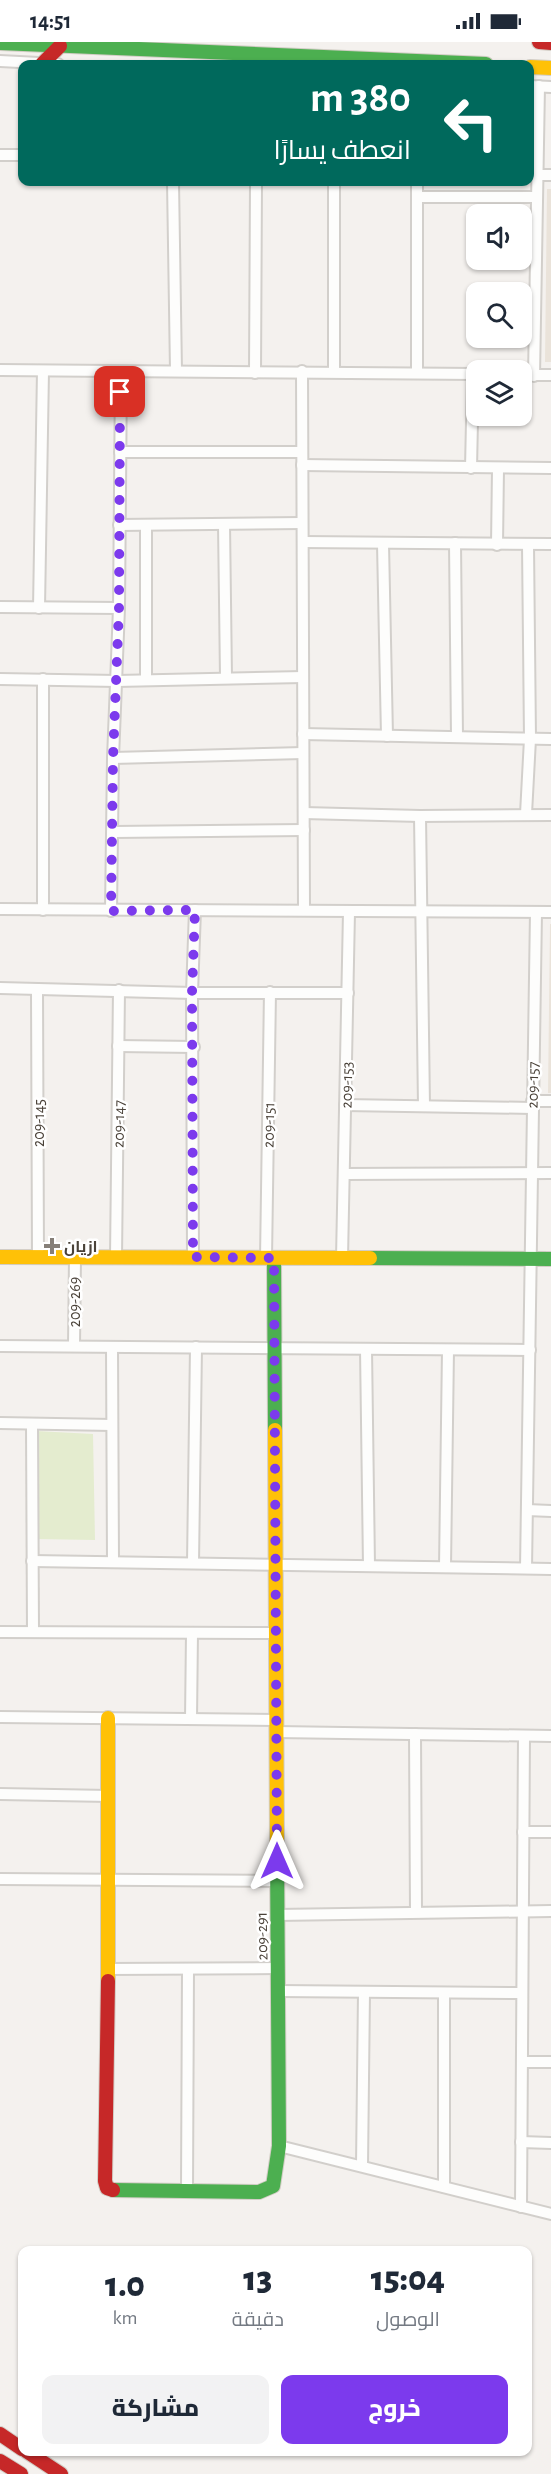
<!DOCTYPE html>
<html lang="ar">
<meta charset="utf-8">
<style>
:root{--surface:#fff;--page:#f2f2f3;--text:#1f2937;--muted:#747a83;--accent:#7c3aed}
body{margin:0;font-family:"Alegreya Sans",Cairo,sans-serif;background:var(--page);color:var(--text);direction:rtl;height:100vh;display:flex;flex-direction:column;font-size:22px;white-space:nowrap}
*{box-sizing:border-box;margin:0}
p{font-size:20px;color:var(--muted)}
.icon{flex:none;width:33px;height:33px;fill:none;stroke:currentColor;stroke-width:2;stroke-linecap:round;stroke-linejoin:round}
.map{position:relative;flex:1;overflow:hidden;direction:ltr}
.sheet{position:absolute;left:18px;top:2204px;width:514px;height:210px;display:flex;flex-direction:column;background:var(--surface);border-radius:12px;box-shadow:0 2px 4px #0004;direction:rtl}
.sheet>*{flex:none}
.top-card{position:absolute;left:18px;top:18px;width:516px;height:126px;border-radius:12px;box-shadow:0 2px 4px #0004;direction:rtl;background:#00695c;color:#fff;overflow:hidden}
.fabs{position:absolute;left:466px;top:162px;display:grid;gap:12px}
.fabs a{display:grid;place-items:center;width:66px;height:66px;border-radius:12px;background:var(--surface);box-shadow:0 2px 4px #0004;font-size:30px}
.pin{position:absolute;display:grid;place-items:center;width:51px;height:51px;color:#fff;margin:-26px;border-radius:12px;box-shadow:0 3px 9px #0006}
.me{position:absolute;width:66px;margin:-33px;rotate:0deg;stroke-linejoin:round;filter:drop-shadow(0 0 4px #0008)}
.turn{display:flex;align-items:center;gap:21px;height:126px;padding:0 24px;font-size:27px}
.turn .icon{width:78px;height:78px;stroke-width:2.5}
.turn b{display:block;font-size:42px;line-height:51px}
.eta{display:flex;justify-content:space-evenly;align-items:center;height:102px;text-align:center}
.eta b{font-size:36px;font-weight:800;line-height:42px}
.action{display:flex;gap:12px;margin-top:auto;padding:12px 24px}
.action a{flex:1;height:69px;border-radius:12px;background:var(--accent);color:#fff;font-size:24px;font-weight:800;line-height:69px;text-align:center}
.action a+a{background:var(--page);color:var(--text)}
.status{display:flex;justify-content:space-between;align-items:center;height:42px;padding:0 30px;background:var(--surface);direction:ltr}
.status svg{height:16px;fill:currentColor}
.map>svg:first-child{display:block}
.education{fill:#eae3da}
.green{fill:#e4eccf}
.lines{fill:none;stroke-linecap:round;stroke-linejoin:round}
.street-casing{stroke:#d2cfcb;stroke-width:14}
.fast-casing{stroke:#d2cdc5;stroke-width:16}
.slow-casing{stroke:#d2cdc5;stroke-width:16}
.jam-casing{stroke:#d2cdc5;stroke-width:16}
.street{stroke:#fdfdfc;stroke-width:10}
.fast{stroke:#4caf50;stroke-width:14}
.slow{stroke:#ffc107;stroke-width:14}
.jam{stroke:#c62828;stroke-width:14}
.route{stroke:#7c3aed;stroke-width:10;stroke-dasharray:0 18}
.poi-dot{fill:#867f78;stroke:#fff;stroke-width:2}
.labels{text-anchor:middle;stroke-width:5;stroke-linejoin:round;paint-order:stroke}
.street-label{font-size:16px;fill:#4a4239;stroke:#fff}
.poi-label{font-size:16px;font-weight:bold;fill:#4a4239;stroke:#fff;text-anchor:start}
</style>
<div class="status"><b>14:51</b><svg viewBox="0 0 49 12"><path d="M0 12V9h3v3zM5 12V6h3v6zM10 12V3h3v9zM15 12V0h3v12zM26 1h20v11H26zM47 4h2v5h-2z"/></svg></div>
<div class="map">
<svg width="551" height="2432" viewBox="0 0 551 2432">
<rect width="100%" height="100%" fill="#f4f1ee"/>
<!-- education -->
<g class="education">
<polygon points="547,147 551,147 551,320 545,320"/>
<polygon points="550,882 551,882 551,1051 548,1051"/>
</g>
<!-- green -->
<polygon class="green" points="36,1389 93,1392 95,1498 35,1497"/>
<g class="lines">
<!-- street casing -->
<g class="street-casing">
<g id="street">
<polyline points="0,19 58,22"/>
<polyline points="530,44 551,45"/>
<polyline points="0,113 22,113"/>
<polyline points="537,133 551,133"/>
<polyline points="173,140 176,329"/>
<polyline points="417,140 417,331"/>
<polyline points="417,155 537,155"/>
<polyline points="0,328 477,332"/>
<polyline points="302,329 304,868"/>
<polyline points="334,330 334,140"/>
<polyline points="255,331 256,140"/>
<polyline points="522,333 551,333"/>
<polyline points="534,334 539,44"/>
<polyline points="120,410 302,410"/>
<polyline points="302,423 551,426"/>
<polyline points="471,426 473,332"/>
<polyline points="224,482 226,636"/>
<polyline points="119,483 302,481"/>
<polyline points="303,500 551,502"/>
<polyline points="455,501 457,695"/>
<polyline points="383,502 387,694"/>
<polyline points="497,503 498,427"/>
<polyline points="0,565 119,566"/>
<polyline points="39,566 43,329"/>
<polyline points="0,637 117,639 303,635"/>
<polyline points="146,637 146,483"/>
<polyline points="303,692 551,697"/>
<polyline points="113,716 303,711"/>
<polyline points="304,771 420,774 551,773"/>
<polyline points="526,772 530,697 528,503"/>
<polyline points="420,774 424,1064"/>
<polyline points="114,790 304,788"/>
<polyline points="0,867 551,870"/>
<polyline points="43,868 43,637"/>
<polyline points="111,869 113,716 119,566 121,330"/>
<polyline points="0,946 192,951 348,951"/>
<polyline points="37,947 38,1216"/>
<polyline points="118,1004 194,1005"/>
<polyline points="532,1059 551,1059"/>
<polyline points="345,1063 532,1066"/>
<polyline points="344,1132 551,1131"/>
<polyline points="193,1215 192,951 195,868"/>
<polyline points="116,1216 119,948"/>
<polyline points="266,1216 270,950"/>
<polyline points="342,1216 349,870"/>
<polyline points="0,1304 530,1308"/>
<polyline points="74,1304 75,1216"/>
<polyline points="112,1305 113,1520"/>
<polyline points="366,1307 369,1524"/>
<polyline points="0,1381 112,1383"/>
<polyline points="32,1382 33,1590"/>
<polyline points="527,1468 551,1469"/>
<polyline points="32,1519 551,1527"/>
<polyline points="193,1521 196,1305"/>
<polyline points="445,1525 448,1308"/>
<polyline points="526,1526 536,870"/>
<polyline points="0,1590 276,1591"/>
<polyline points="0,1675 277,1678"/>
<polyline points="191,1677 192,1591"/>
<polyline points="277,1690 551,1694"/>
<polyline points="415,1692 416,1870"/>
<polyline points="0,1752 109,1754"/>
<polyline points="523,1790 551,1790"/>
<polyline points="0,1837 277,1839"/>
<polyline points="277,1873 551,1869"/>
<polyline points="107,1927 278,1926"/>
<polyline points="278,1949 522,1951"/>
<polyline points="444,1951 444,2145"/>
<polyline points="522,2020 551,2020"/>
<polyline points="521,2100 551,2101"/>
<polyline points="279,2104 551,2172"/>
<polyline points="362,2124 364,1950"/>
<polyline points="187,2149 188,1927"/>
<polyline points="521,2165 524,1694"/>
</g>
</g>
<!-- fast casing -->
<g class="fast-casing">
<g id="fast">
<polyline points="0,1 486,22"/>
<polyline points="274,1216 275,1388"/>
<polyline points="370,1216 551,1217"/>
<polyline points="113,2148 259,2150 273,2144 279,2104 277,1809"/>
</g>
</g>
<!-- slow casing -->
<g class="slow-casing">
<g id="slow">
<polyline points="530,25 551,26"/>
<polyline points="0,1215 370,1216"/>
<polyline points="275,1388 277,1809"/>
<polyline points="108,1939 108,1676"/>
</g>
</g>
<!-- jam casing -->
<g class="jam-casing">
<g id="jam">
<polyline points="539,0 551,1"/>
<polyline points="42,22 60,4"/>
<polyline points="108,1939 105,2139 107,2146 113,2148"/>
<polyline points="0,2392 22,2407"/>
<polyline points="26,2409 61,2432"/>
<polyline points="0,2419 21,2432"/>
</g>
</g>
<!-- street -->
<use href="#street" class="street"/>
<!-- fast -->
<use href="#fast" class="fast"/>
<!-- slow -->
<use href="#slow" class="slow"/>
<!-- jam -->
<use href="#jam" class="jam"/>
</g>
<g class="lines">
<!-- route -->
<polyline class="route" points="120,350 119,566 113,716 111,869 195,868 192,951 193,1215 274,1216 277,1819"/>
</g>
<!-- markers -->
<path class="poi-dot" d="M49 1195h6v6h6v6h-6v6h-6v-6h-6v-6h6z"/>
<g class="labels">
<!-- street labels -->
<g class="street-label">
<text transform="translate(346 1043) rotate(-89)" y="6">209-153</text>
<text transform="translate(532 1043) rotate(-89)" y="6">209-157</text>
<text transform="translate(38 1081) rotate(-90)" y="6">209-145</text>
<text transform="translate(118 1082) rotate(-89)" y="6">209-147</text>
<text transform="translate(268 1083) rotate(-89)" y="6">209-151</text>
<text transform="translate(74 1260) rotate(-90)" y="6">209-269</text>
<text transform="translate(261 1894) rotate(-91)" y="6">209-291</text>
</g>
<!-- poi labels -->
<g class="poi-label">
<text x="64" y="1210">ازيان</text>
</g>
</g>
</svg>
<div class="fabs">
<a><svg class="icon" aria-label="sound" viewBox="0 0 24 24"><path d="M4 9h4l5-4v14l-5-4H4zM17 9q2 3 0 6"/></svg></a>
<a><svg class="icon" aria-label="search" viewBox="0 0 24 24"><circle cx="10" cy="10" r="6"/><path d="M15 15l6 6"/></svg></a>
<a><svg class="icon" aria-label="layers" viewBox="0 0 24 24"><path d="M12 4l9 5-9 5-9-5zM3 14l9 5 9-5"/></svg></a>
</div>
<div class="pin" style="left:120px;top:350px;background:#d93025"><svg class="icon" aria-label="arrive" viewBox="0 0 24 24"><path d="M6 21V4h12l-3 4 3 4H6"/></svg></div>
<svg class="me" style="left:277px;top:1819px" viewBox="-20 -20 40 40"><path d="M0-17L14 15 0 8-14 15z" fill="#7c3aed" stroke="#fff" stroke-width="4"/></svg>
<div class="top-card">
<div class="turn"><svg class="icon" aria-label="left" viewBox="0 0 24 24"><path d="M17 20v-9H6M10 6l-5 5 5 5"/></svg><div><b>380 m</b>انعطف يسارًا</div></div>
</div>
<section class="sheet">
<div class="eta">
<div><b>15:04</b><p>الوصول</p></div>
<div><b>13</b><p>دقيقة</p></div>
<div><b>1.0</b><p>km</p></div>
</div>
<div class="action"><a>خروج</a><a>مشاركة</a></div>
</section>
</div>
